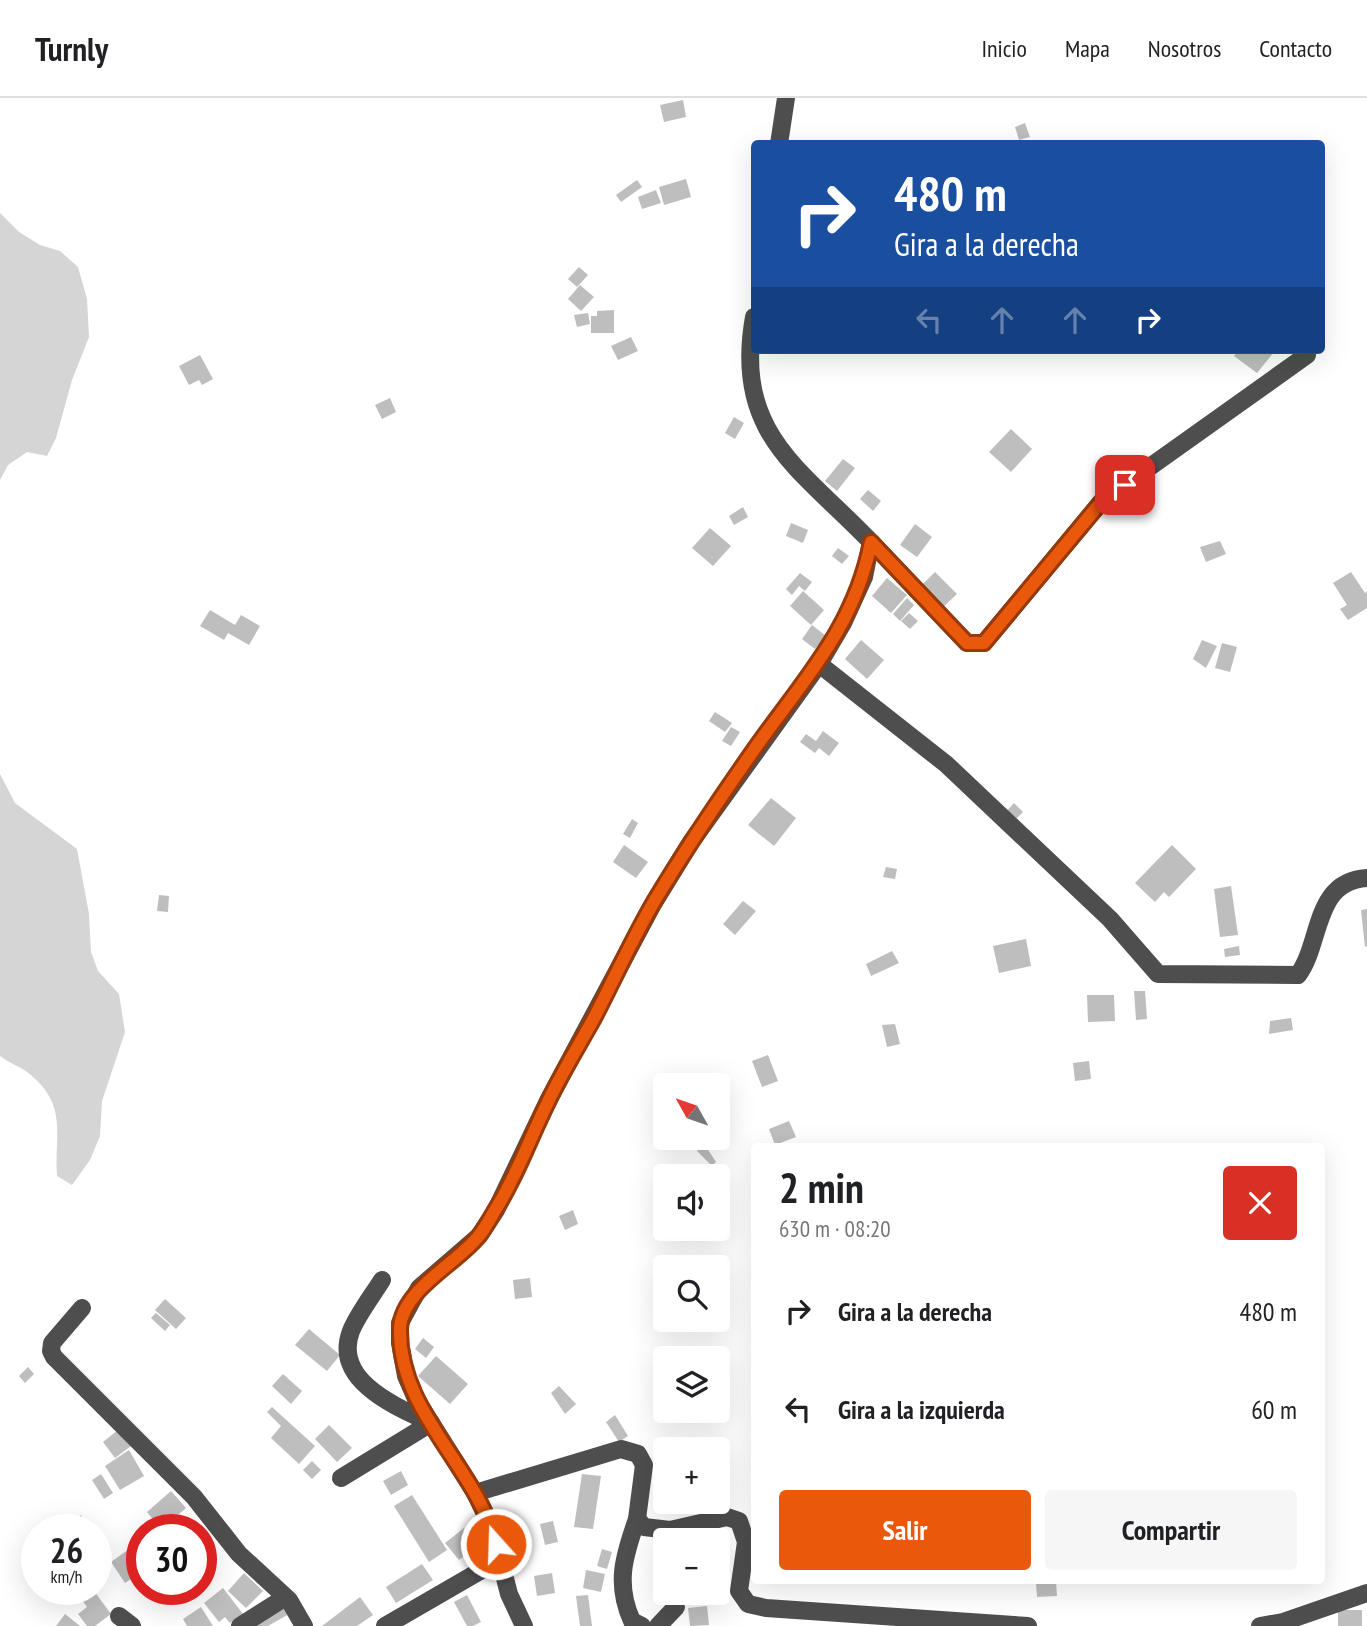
<!DOCTYPE html>
<html lang="es">
<meta charset="utf-8">
<style>
:root{--surface:#fff;--page:#f6f6f6;--text:#202124;--muted:#757577;--line:#e0e0e0;--accent:#ea580c}
body{margin:0;font-family:"PT Sans Narrow",sans-serif;background:var(--page);color:var(--text);height:100vh;display:flex;flex-direction:column;font-size:26px;white-space:nowrap}
*{box-sizing:border-box;margin:0}
p{font-size:23px;color:var(--muted)}
.icon{flex:none;width:38px;height:38px;fill:none;stroke:currentColor;stroke-width:2;stroke-linecap:round;stroke-linejoin:round}
.map{position:relative;flex:1;overflow:hidden}
.sheet{position:absolute;left:751px;top:1045px;width:574px;height:441px;display:flex;flex-direction:column;background:var(--surface);border-radius:7px;box-shadow:0 7px 28px #0002}
.sheet>*{flex:none}
.guide{position:absolute;left:751px;top:42px;width:574px;height:214px;border-radius:7px;box-shadow:0 7px 28px #0002;background:#1a4fa0;color:#fff;overflow:hidden}
.needle{width:46px;rotate:310deg}
.fabs{position:absolute;left:653px;top:975px;display:grid;gap:14px}
.fabs a{display:grid;place-items:center;width:77px;height:77px;border-radius:7px;background:var(--surface);box-shadow:0 7px 28px #0002;font-size:35px}
.speed{position:absolute;left:21px;top:1416px;display:flex;gap:14px;font-size:35px;font-weight:700;text-align:center}
.speed>*{display:grid;place-content:center;width:91px;height:91px;border-radius:50%;background:var(--surface);box-shadow:0 7px 28px #0002;line-height:1}
.speed small{font-size:18px;font-weight:400}
.speed .limit{border:10px solid #d22;background:#fff;color:#111}
.pin{position:absolute;display:grid;place-items:center;width:60px;height:60px;color:#fff;margin:-30px;border-radius:14px;box-shadow:0 4px 10px #0006}
.me{position:absolute;width:77px;margin:-38px;rotate:340deg;stroke-linejoin:round;filter:drop-shadow(0 0 5px #0008)}
.turn{display:flex;align-items:center;gap:24px;height:147px;padding:0 28px;font-size:32px}
.turn .icon{width:91px;height:91px;stroke-width:2.5}
.turn b{display:block;font-size:49px;line-height:60px}
.lanes{display:flex;align-items:center;height:66px;padding:0 28px;background:#0003;justify-content:center;gap:35px;direction:ltr}
.lanes .off{opacity:.35}
.round{display:grid;place-items:center;flex:none;width:74px;height:74px;border-radius:7px;background:var(--page)}
.head{display:flex;align-items:center;justify-content:space-between;height:119px;padding:0 28px}
h1{font-size:42px;font-weight:700;line-height:52px}
.cta{display:flex;gap:14px;margin-top:auto;padding:14px 28px}
.cta a{flex:1;height:80px;border-radius:7px;background:var(--accent);color:#fff;font-size:28px;font-weight:700;line-height:80px;text-align:center}
.cta a+a{background:var(--page);color:var(--text)}
ul{padding:0;list-style:none}
li{display:flex;align-items:center;gap:21px;height:98px;padding:0 28px}
li div{flex:1}
li b{display:block;font-size:26px}
li em{font-style:normal}
header{display:flex;align-items:center;gap:42px;box-sizing:border-box;height:98px;padding:0 35px;background:var(--surface);border-bottom:2px solid var(--line)}
header strong{font-size:33px}
nav{display:flex;gap:38px;margin-inline-start:auto;font-size:24px}
.map>svg:first-child{display:block}
.green{fill:#d5d5d5}
.building{fill:#bebebe}
.lines{fill:none;stroke-linecap:round;stroke-linejoin:round}
.minor{stroke:#4e4e4e;stroke-width:18}
.route-casing{stroke:#983908;stroke-width:18}
.route{stroke:#ea580c;stroke-width:12}
</style>
<header>
<strong>Turnly</strong>
<nav><a>Inicio</a><a>Mapa</a><a>Nosotros</a><a>Contacto</a></nav>
</header>
<div class="map">
<svg width="1367" height="1528" viewBox="0 0 1367 1528">
<rect width="100%" height="100%" fill="#fff"/>
<!-- green -->
<g class="green">
<polygon points="0,115 19,134 40,147 60,153 78,169 87,201 89,239 72,282 56,340 47,358 27,354 8,367 0,382"/>
<path d="M0 676 15 705 77 751 89 816 91 854 98 873 119 896 125 934 102 1003 100 1038 90 1062 72 1087 57 1078C54 1038 68 1009 32 978 23 969 10 966 0 958Z"/>
</g>
<!-- building -->
<g class="building">
<polygon points="683,2 686,19 664,24 660,7"/>
<polygon points="1025,25 1030,39 1019,42 1015,29"/>
<polygon points="686,81 691,99 664,107 659,89"/>
<polygon points="637,82 642,89 621,104 616,97"/>
<polygon points="656,92 661,105 642,111 638,99"/>
<polygon points="579,169 588,177 577,189 568,181"/>
<polygon points="580,187 594,199 581,213 568,201"/>
<polygon points="614,212 614,235 591,235 591,218 597,218 597,213"/>
<polygon points="588,215 590,226 577,229 574,217"/>
<polygon points="631,239 638,253 618,262 611,248"/>
<polygon points="1239,252 1272,252 1274,254 1257,275 1234,258"/>
<polygon points="200,257 213,281 202,287 199,282 189,287 179,268"/>
<polygon points="390,300 396,314 382,321 375,307"/>
<polygon points="734,319 744,325 735,341 725,335"/>
<polygon points="1011,331 1032,351 1011,374 989,354"/>
<polygon points="843,361 855,370 837,393 825,383"/>
<polygon points="868,392 881,403 873,413 860,401"/>
<polygon points="743,409 748,419 734,427 729,418"/>
<polygon points="791,425 808,432 803,445 786,438"/>
<polygon points="915,426 932,439 917,459 900,447"/>
<polygon points="710,430 731,448 713,468 692,450"/>
<polygon points="1220,443 1226,456 1206,464 1200,449"/>
<polygon points="838,450 849,458 842,466 832,458"/>
<polygon points="935,474 957,496 939,513 918,491"/>
<polygon points="1351,474 1365,495 1367,493 1367,510 1348,522 1340,511 1347,507 1333,485"/>
<polygon points="800,475 812,484 805,493 799,488 792,497 786,491"/>
<polygon points="887,480 907,497 891,515 872,498"/>
<polygon points="803,493 824,512 811,527 790,508"/>
<polygon points="907,500 914,507 900,523 893,516"/>
<polygon points="210,512 235,527 241,517 260,528 249,547 228,535 224,542 200,528"/>
<polygon points="909,515 918,523 910,531 901,523"/>
<polygon points="812,527 826,538 815,551 802,541"/>
<polygon points="861,542 884,562 867,581 845,561"/>
<polygon points="1202,542 1217,548 1206,570 1193,561"/>
<polygon points="1222,545 1237,549 1230,574 1215,570"/>
<polygon points="715,614 732,625 725,634 709,623"/>
<polygon points="731,629 740,634 731,648 722,643"/>
<polygon points="823,633 839,645 829,658 819,650 815,655 800,644 806,636 816,643"/>
<polygon points="771,700 796,720 774,748 748,727"/>
<polygon points="1014,705 1023,714 1012,725 1003,717"/>
<polygon points="632,721 638,725 630,740 623,736"/>
<polygon points="624,747 648,764 636,780 613,764"/>
<polygon points="1172,747 1196,771 1169,799 1164,794 1155,804 1135,785"/>
<polygon points="886,769 897,771 895,781 883,779"/>
<polygon points="1231,788 1238,837 1220,839 1214,791"/>
<polygon points="159,797 169,798 168,814 157,813"/>
<polygon points="743,803 756,813 735,837 723,826"/>
<polygon points="1367,811 1367,848 1365,849 1361,812"/>
<polygon points="1026,841 1031,868 999,875 993,848"/>
<polygon points="1239,848 1240,857 1225,859 1224,851"/>
<polygon points="892,853 899,865 871,878 866,866"/>
<polygon points="1134,893 1145,893 1147,921 1136,922"/>
<polygon points="1087,897 1114,897 1115,923 1088,924"/>
<polygon points="1291,920 1293,932 1269,936 1270,923"/>
<polygon points="895,926 900,946 887,949 882,927"/>
<polygon points="768,957 778,983 762,989 752,963"/>
<polygon points="1089,963 1091,981 1075,983 1073,965"/>
<polygon points="789,1023 796,1039 775,1047 769,1031"/>
<polygon points="705,1047 716,1064 712,1068 697,1053"/>
<polygon points="573,1112 578,1126 565,1132 559,1118"/>
<polygon points="530,1180 532,1199 515,1201 513,1182"/>
<polygon points="165,1201 186,1220 176,1231 155,1212"/>
<polygon points="156,1215 170,1227 165,1233 151,1220"/>
<polygon points="309,1231 340,1257 327,1273 295,1247"/>
<polygon points="423,1240 434,1249 426,1260 415,1251"/>
<polygon points="436,1258 468,1286 450,1306 418,1278"/>
<polygon points="28,1269 34,1276 25,1285 19,1278"/>
<polygon points="283,1276 302,1293 291,1306 272,1288"/>
<polygon points="559,1288 576,1306 565,1316 551,1295"/>
<polygon points="272,1309 315,1348 299,1366 271,1340 281,1328 267,1314"/>
<polygon points="615,1317 628,1338 619,1344 606,1324"/>
<polygon points="329,1327 352,1350 337,1364 315,1341"/>
<polygon points="118,1332 131,1348 115,1360 103,1344"/>
<polygon points="129,1352 144,1378 120,1392 105,1368"/>
<polygon points="312,1363 321,1372 312,1381 303,1372"/>
<polygon points="401,1373 408,1387 391,1397 383,1383"/>
<polygon points="101,1376 113,1395 104,1401 92,1382"/>
<polygon points="582,1376 601,1378 593,1431 574,1429"/>
<polygon points="171,1393 186,1410 161,1431 147,1414"/>
<polygon points="412,1397 447,1452 429,1464 394,1408"/>
<polygon points="81,1417 89,1432 73,1432 69,1424"/>
<polygon points="553,1423 558,1444 545,1447 540,1426"/>
<polygon points="464,1430 477,1448 459,1462 445,1445"/>
<polygon points="132,1449 142,1462 142,1473 125,1485 111,1464"/>
<polygon points="602,1451 612,1454 607,1471 597,1468"/>
<polygon points="422,1466 433,1482 396,1505 386,1489"/>
<polygon points="586,1472 605,1476 601,1494 583,1490"/>
<polygon points="244,1475 263,1493 246,1510 228,1493"/>
<polygon points="552,1475 555,1495 537,1498 534,1478"/>
<polygon points="1056,1484 1057,1498 1037,1499 1036,1485"/>
<polygon points="223,1490 243,1516 230,1525 225,1519 219,1524 204,1505"/>
<polygon points="94,1493 111,1516 95,1528 87,1528 78,1516 87,1509 82,1502"/>
<polygon points="467,1497 481,1524 473,1528 467,1528 454,1504"/>
<polygon points="588,1497 592,1528 580,1528 576,1498"/>
<polygon points="360,1499 373,1517 357,1528 322,1528"/>
<polygon points="284,1507 289,1516 268,1528 256,1528"/>
<polygon points="707,1508 709,1527 690,1528 688,1510"/>
<polygon points="201,1509 213,1528 187,1528 183,1521"/>
<rect x="1338" y="1512" width="24" height="16"/>
<polygon points="65,1516 80,1528 56,1528"/>
</g>
<g class="lines">
<!-- minor -->
<g class="minor">
<polyline points="779,46 786,0"/>
<polyline points="871,444 967,545 984,545 1102,403 1307,257"/>
<path d="M819 566 946 666 1110 821 1158 876 1298 877C1322 845 1313 783 1367 780"/>
<path d="M382 1182C372 1198 358 1216 351 1233 332 1283 397 1309 431 1325"/>
<polyline points="82,1210 52,1245 51,1253 54,1259 194,1399 239,1456 289,1502 304,1528"/>
<polyline points="341,1380 431,1325"/>
<polyline points="475,1395 621,1351 638,1356 644,1367 637,1421 644,1429 670,1432 727,1419 739,1423 746,1444 739,1493 748,1506 766,1510 1028,1528"/>
<path d="M637 1421C624 1458 615 1486 632 1523L642 1528"/>
<polyline points="119,1518 132,1528"/>
<polyline points="240,1528 281,1502"/>
<polyline points="385,1528 499,1462"/>
<path d="M524 1528 509 1496 492 1430 475 1395 416 1301 406 1278 400 1245V1225L419 1190 479 1138 496 1112 549 1001 653 806 691 744 819 566 843 525 864 479 871 444C800 370 733 336 754 219"/>
<polyline points="658,1528 676,1509"/>
<polyline points="1260,1528 1283,1524 1367,1495"/>
</g>
</g>
<g class="lines">
<!-- route casing -->
<g class="route-casing">
<path id="route" d="M496 1446C477 1368 398 1315 400 1230 402 1192 456 1166 478 1139 484 1132 489 1123 494 1114 516 1080 530 1040 548 1004 561 976 578 949 593 922 614 882 632 841 655 802 687 749 722 697 758 646 806 579 855 527 871 444L967 545H984L1102 403 1125 387"/>
</g>
<!-- route -->
<use href="#route" class="route"/>
</g>
</svg>
<div class="fabs">
<a><svg class="needle" viewBox="-14 -14 28 28"><path d="M0-13l5 13h-10z" fill="#e53935"/><path d="M0 13l5-13h-10z" fill="#757577"/></svg></a>
<a><svg class="icon" aria-label="sound" viewBox="0 0 24 24"><path d="M4 9h4l5-4v14l-5-4H4zM17 9q2 3 0 6"/></svg></a>
<a><svg class="icon" aria-label="search" viewBox="0 0 24 24"><circle cx="10" cy="10" r="6"/><path d="M15 15l6 6"/></svg></a>
<a><svg class="icon" aria-label="layers" viewBox="0 0 24 24"><path d="M12 4l9 5-9 5-9-5zM3 14l9 5 9-5"/></svg></a>
<a>+</a>
<a>−</a>
</div>
<div class="speed"><div>26<small>km/h</small></div><div class="limit">30</div></div>
<div class="pin" style="left:1125px;top:387px;background:#d93025"><svg class="icon" aria-label="arrive" viewBox="0 0 24 24"><path d="M6 21V4h12l-3 4 3 4H6"/></svg></div>
<svg class="me" style="left:496px;top:1446px" viewBox="-20 -20 40 40"><circle r="17" fill="#ea580c" stroke="#fff" stroke-width="3"/><path d="M0-11L8 9 0 5-8 9z" fill="#fff"/></svg>
<div class="guide">
<div class="turn"><svg class="icon" aria-label="right" viewBox="0 0 24 24"><path d="M7 20v-9h11M14 6l5 5-5 5"/></svg><div><b>480 m</b>Gira a la derecha</div></div>
<div class="lanes"><svg class="icon off" aria-label="left" viewBox="0 0 24 24"><path d="M17 20v-9H6M10 6l-5 5 5 5"/></svg><svg class="icon off" aria-label="ahead" viewBox="0 0 24 24"><path d="M12 20V5M6 11l6-6 6 6"/></svg><svg class="icon off" aria-label="ahead" viewBox="0 0 24 24"><path d="M12 20V5M6 11l6-6 6 6"/></svg><svg class="icon" aria-label="right" viewBox="0 0 24 24"><path d="M7 20v-9h11M14 6l5 5-5 5"/></svg></div>
</div>
<section class="sheet">
<div class="head"><div><h1>2 min</h1><p>630 m · 08:20</p></div><a class="round" style="background:#d93025;color:#fff"><svg class="icon" aria-label="close" viewBox="0 0 24 24"><path d="M6 6l12 12M18 6L6 18"/></svg></a></div>
<ul>
<li><svg class="icon" aria-label="right" viewBox="0 0 24 24"><path d="M7 20v-9h11M14 6l5 5-5 5"/></svg><div><b>Gira a la derecha</b></div><em>480 m</em></li>
<li><svg class="icon" aria-label="left" viewBox="0 0 24 24"><path d="M17 20v-9H6M10 6l-5 5 5 5"/></svg><div><b>Gira a la izquierda</b></div><em>60 m</em></li>
</ul>
<div class="cta"><a>Salir</a><a>Compartir</a></div>
</section>
</div>
